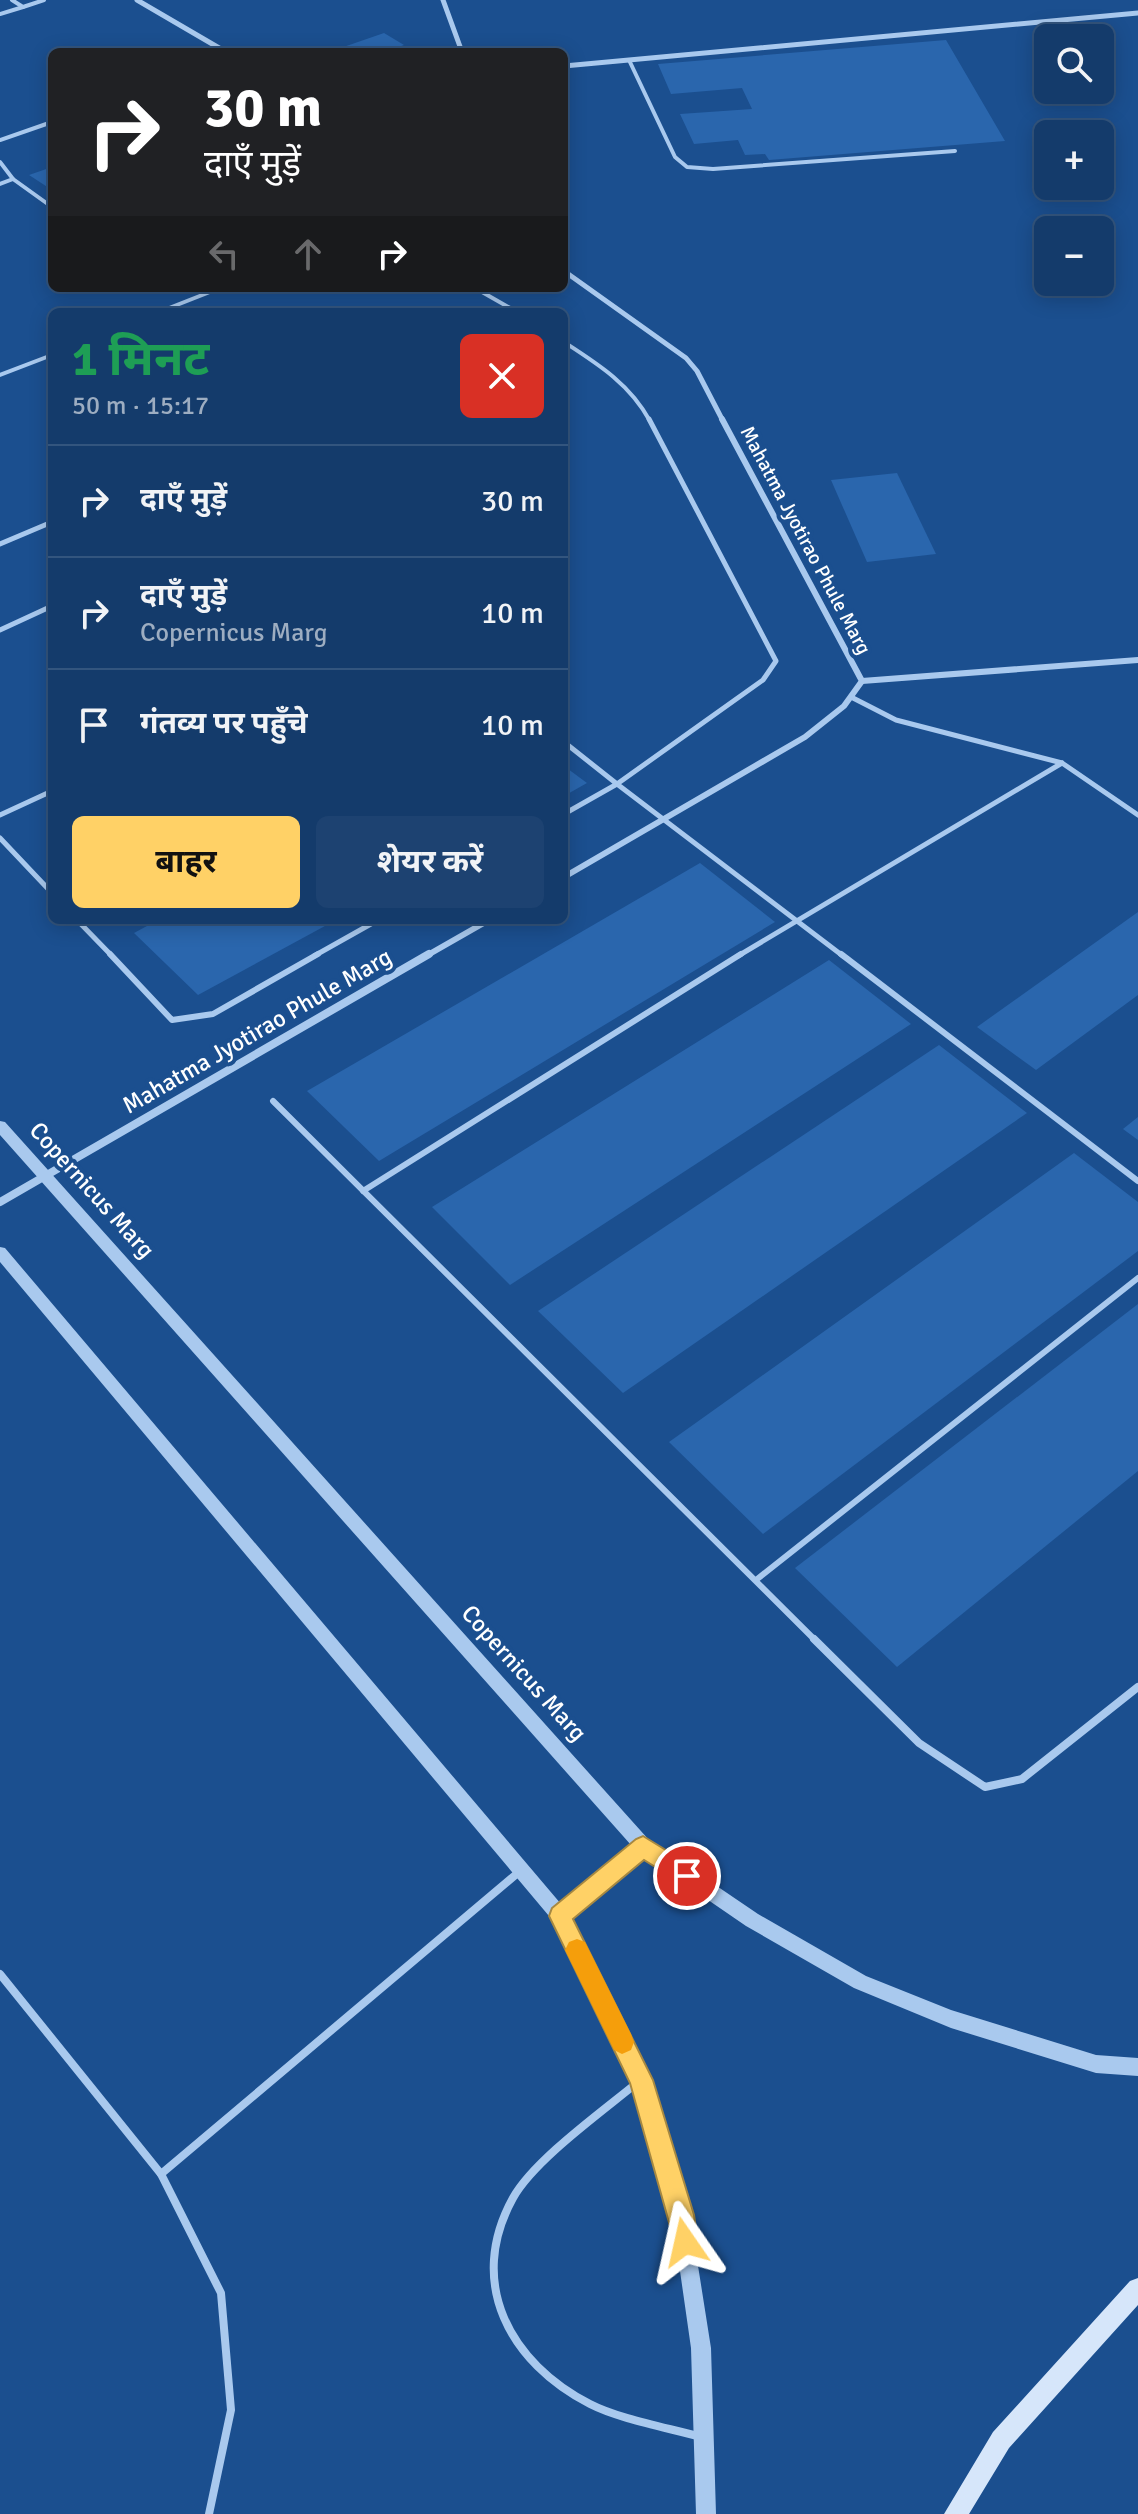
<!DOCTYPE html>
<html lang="hi">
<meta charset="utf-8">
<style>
:root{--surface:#143b6b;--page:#1d4271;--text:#f1f3f6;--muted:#9dadc1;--line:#33557e;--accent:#ffd166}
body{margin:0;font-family:Signika,"Noto Sans Devanagari",sans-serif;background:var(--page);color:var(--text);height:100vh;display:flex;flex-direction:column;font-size:30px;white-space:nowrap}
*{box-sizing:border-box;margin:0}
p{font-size:26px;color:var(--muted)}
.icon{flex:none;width:44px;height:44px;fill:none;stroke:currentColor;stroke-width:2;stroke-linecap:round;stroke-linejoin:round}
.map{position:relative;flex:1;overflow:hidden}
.details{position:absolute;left:48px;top:308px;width:520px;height:616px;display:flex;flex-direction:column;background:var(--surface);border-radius:12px;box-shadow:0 4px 20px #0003,0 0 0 2px var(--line)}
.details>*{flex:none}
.hud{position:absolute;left:48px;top:48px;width:520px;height:244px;border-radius:12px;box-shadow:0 4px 20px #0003,0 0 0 2px var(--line);background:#202124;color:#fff;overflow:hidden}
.fabs{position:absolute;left:1034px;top:24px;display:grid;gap:16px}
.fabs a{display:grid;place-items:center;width:80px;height:80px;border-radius:12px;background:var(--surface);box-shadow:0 4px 20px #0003,0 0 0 2px var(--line);font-size:40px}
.pin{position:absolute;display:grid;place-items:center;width:68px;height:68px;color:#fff;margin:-34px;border:4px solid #fff;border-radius:50%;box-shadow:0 2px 8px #0007}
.me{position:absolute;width:88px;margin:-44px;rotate:349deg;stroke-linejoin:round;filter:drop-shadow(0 0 6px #0008)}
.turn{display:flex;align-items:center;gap:28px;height:168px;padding:0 24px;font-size:36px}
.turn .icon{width:104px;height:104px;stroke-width:2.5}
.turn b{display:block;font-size:56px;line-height:68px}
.lanes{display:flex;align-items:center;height:76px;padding:0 24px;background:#0003;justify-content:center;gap:40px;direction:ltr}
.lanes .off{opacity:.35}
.round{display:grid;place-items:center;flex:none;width:84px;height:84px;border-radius:12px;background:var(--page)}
.overview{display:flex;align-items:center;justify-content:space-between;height:136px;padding:0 24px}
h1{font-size:48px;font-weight:700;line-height:60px;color:#1e9e55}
.cta{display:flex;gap:16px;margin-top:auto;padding:16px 24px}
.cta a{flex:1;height:92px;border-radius:12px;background:var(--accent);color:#111;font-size:32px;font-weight:700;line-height:92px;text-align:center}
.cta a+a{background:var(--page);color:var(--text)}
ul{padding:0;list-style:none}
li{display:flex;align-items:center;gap:24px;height:112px;padding:0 24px;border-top:2px solid var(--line)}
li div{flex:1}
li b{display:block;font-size:30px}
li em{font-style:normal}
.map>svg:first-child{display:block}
.building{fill:#2a66ad}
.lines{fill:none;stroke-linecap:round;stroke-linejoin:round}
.service-far3{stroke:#a9c9ee;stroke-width:4}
.service-far2{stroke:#a9c9ee;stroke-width:5}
.service-far1{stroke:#a9c9ee;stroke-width:6}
.service{stroke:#a9c9ee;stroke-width:8}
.minor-far2{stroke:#a9c9ee;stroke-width:5}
.minor-far1{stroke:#a9c9ee;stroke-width:6}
.minor{stroke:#a9c9ee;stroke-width:8}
.tertiary{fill:#a9c9ee;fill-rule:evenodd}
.secondary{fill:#d6e6fa;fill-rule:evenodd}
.route{fill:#ffd166;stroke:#a68842;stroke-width:2}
.slow{fill:#f59e0b}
.labels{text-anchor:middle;stroke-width:8;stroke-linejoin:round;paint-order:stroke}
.far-street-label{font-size:20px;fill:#fff;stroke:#1b4f8f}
.street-label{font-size:24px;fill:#fff;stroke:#1b4f8f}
</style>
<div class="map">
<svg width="1138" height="2514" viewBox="0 0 1138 2514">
<rect width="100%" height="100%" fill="#1b4f8f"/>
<!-- building -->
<g class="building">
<polygon points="384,33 404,45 393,49 399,52 329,52"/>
<polygon points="946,40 1005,141 769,160 765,154 745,155 738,140 694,144 680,114 752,109 742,88 671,94 658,64"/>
<polygon points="52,167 52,190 29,175"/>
<polygon points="897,473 936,554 867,562 831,480"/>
<polygon points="564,766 587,783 564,796"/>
<polygon points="700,863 775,922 379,1161 307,1091"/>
<polygon points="1138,912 1138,995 1036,1070 977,1027"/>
<polygon points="158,920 336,920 198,995 134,933"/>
<polygon points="829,960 911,1024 510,1285 432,1207"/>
<polygon points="939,1045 1027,1113 623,1393 538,1311"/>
<polygon points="1138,1117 1138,1140 1123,1129"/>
<polygon points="1074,1153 1138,1202 1138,1251 763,1534 669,1442"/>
<polygon points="1138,1304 1138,1471 897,1667 795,1568"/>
</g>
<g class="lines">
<!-- service-far3 -->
<g class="service-far3">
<polyline points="12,0 23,7 44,0"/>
<polyline points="0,14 23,7"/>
<polyline points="629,60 675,157 687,167 713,169 955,151"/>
<polyline points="0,140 52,122"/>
<polyline points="0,162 13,179 0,184"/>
<polyline points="13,179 52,207"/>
<polyline points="475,288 517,312"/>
<polyline points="159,312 220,288"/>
<path d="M564 342C598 364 630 384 650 421"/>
<polyline points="0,375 52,355"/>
</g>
<!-- service-far2 -->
<g class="service-far2">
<polyline points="649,419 776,661 763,680 617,784 843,956"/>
<polyline points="0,544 52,522"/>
<polyline points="0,630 52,606"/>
<polyline points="853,698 896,720 1062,763 1138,815"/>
<polyline points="564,742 617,784 564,814"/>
<polyline points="0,815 52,791"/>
<polyline points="0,838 52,893"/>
<polyline points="77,920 112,956"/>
<polyline points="314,956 378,920"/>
<polyline points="738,956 1062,763"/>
</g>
<!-- service-far1 -->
<g class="service-far1">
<polyline points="110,954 172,1020 213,1014 318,954"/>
<polyline points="841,954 1138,1181"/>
<polyline points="273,1101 816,1641"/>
<polyline points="363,1191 741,954"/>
<polyline points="756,1580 1138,1278"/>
</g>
<!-- service -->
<g class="service">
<polyline points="814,1639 919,1743 985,1787 1022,1779 1138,1687"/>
<polyline points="0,1974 161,2174 221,2293 231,2410 209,2514"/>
<path d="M638 2082C603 2111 534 2160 513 2198 466 2283 510 2363 590 2404 619 2419 669 2428 701 2437"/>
<polyline points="161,2174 519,1872"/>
</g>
<!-- minor-far2 -->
<g class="minor-far2">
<polyline points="137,0 226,52"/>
<polyline points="443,0 462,52"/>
<polyline points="564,66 1138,13"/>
<polyline points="564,271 686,358 697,371 723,421"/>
</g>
<!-- minor-far1 -->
<g class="minor-far1">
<polyline points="862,681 1138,660"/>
<polyline points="564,877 805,737 844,706 862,681 722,419"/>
<polyline points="426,956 489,920"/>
</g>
<!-- minor -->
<polyline class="minor" points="0,1202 429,954"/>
<!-- tertiary -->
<polygon class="tertiary" points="0,1121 5,1122 649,1840 758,1914 866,1976 951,2010 1096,2055 1138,2058 1138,2076 1096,2073 951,2028 854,1988 746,1926 644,1856 570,1918 650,2080 690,2215 711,2348 716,2514 696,2514 691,2348 672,2215 633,2082 554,1922 0,1262 0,1247 5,1248 561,1904 631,1845 0,1135"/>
<!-- secondary -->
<polygon class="secondary" points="1138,2278 1138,2305 1009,2448 969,2514 944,2514 993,2432 1130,2281"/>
</g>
<!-- route -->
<polygon class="route" points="643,1836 695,1868 698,1876 695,1884 687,1887 644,1860 573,1919 653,2080 694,2215 698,2242 694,2251 685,2254 677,2251 630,2083 549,1916 552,1908 636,1839"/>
<!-- slow -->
<polygon class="slow" points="577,1939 585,1942 631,2034 634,2042 631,2050 622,2054 614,2050 569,1958 565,1950 569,1942"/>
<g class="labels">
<!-- far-street labels -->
<g class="far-street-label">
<text transform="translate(806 540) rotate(62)" y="7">Mahatma Jyotirao Phule Marg</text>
</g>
<!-- street labels -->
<g class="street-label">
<text transform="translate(257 1031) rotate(-30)" y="8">Mahatma Jyotirao Phule Marg</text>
<text transform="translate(92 1190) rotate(48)" y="8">Copernicus Marg</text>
<text transform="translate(524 1673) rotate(48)" y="8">Copernicus Marg</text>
</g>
</g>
</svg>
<div class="fabs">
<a><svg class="icon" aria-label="search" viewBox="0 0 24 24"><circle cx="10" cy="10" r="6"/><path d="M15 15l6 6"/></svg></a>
<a>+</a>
<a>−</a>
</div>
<div class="pin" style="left:687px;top:1876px;background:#d93025"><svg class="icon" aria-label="arrive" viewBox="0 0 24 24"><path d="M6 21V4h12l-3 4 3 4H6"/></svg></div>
<svg class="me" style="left:685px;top:2242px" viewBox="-20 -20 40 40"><path d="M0-17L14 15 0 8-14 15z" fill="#ffd166" stroke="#fff" stroke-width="4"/></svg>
<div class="hud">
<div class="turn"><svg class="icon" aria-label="right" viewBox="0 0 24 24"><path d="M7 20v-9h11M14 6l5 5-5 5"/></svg><div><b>30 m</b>दाएँ मुड़ें</div></div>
<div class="lanes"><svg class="icon off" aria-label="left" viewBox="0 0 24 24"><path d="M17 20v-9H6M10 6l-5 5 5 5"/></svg><svg class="icon off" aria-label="ahead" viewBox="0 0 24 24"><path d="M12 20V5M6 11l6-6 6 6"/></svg><svg class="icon" aria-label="right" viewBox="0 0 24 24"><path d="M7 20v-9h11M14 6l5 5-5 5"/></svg></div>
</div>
<section class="details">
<div class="overview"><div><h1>1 मिनट</h1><p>50 m · 15:17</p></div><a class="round" style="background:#d93025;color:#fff"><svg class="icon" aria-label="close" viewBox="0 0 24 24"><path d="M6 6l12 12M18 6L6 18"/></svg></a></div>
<ul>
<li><svg class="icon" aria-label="right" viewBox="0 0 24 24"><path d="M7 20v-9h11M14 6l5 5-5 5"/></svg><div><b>दाएँ मुड़ें</b></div><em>30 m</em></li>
<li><svg class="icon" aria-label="right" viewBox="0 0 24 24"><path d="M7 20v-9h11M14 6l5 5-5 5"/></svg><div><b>दाएँ मुड़ें</b><p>Copernicus Marg</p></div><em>10 m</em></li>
<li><svg class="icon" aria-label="arrive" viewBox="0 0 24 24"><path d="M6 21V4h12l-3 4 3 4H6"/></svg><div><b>गंतव्य पर पहुँचे</b></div><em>10 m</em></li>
</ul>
<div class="cta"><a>बाहर</a><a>शेयर करें</a></div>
</section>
</div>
